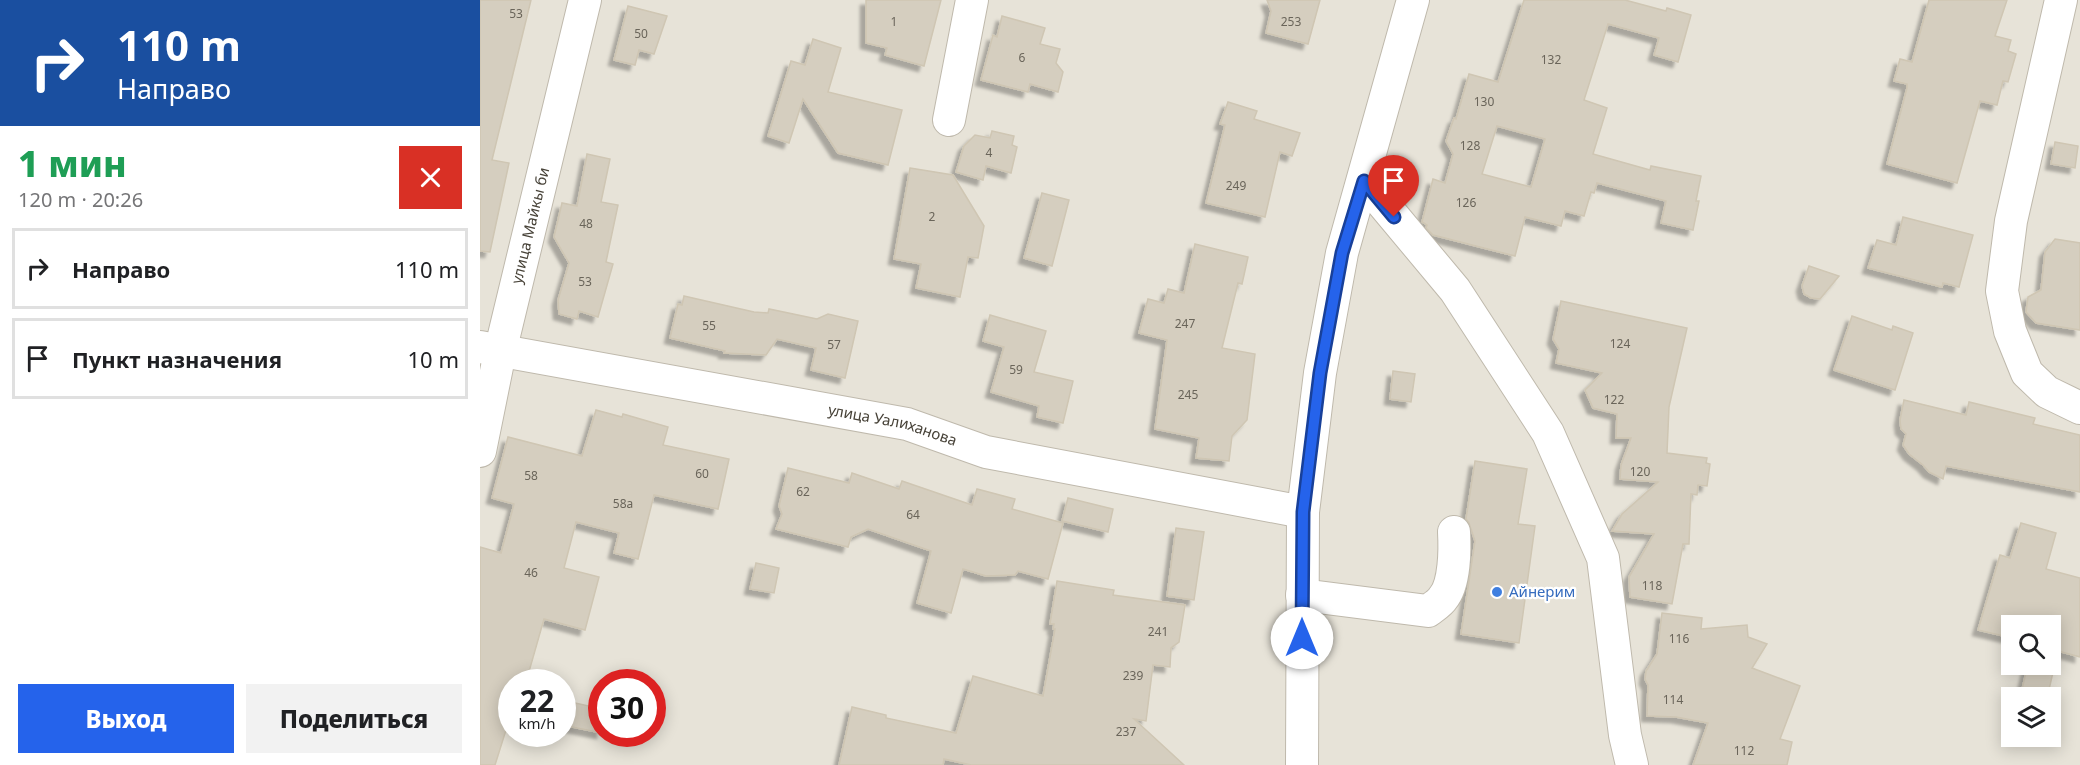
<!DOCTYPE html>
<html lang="ru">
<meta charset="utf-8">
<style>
:root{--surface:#fff;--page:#f2f2f2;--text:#202124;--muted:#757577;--line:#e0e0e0;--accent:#2563eb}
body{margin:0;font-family:"Noto Sans",sans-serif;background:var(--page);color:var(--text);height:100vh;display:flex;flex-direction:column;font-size:22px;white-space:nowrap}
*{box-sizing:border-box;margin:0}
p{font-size:20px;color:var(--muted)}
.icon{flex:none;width:33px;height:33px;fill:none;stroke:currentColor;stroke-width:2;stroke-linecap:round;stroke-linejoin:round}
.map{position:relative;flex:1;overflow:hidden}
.drawer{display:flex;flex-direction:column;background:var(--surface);width:480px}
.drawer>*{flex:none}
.top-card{background:#1a4fa0;color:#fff;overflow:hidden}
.controls{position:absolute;left:1521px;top:615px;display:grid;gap:12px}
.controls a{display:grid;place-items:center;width:60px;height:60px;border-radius:0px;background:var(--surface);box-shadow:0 3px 15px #0003;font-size:30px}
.speed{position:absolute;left:18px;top:669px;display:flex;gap:12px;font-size:30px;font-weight:700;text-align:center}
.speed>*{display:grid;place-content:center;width:78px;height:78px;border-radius:50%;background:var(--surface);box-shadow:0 3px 15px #0003;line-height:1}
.speed small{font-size:15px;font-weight:400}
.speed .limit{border:9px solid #d22;background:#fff;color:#111}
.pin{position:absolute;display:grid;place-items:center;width:51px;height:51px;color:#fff;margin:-62px -26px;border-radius:50% 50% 50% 0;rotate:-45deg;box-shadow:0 0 6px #0007}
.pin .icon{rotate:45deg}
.me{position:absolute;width:66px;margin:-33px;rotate:0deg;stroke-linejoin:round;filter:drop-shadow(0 0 4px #0008)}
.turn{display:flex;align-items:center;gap:21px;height:126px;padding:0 18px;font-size:27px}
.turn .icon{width:78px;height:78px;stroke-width:2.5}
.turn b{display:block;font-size:42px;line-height:51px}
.round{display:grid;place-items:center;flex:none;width:63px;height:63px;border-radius:0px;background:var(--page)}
.overview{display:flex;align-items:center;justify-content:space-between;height:102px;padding:0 18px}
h1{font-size:36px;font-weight:800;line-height:45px;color:#1e9e55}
.cta{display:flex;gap:12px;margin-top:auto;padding:12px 18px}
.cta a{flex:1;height:69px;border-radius:0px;background:var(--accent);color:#fff;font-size:24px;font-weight:800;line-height:69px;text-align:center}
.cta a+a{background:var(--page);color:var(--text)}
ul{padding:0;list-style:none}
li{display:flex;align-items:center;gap:18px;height:81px;margin:0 12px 9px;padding:0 6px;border:3px solid var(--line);border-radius:0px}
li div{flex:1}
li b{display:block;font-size:22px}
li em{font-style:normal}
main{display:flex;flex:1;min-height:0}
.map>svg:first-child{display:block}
.residential{fill:#e7e3d8;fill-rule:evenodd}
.building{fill:#d5cebf;stroke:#cfc6b3;stroke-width:1.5;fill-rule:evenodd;filter:url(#shadow)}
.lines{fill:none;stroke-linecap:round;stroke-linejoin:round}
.minor-casing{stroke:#bfb9ac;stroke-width:34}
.minor{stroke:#fff;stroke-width:32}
.route-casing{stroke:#184099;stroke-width:15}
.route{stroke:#2563eb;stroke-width:10}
.shop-dot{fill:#3f7fe0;stroke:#fff;stroke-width:2}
.labels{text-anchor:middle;stroke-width:4.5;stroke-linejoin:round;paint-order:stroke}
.number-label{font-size:12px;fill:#6a655a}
.street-label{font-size:15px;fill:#474238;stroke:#fff}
.shop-label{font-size:15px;fill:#366cbe;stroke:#fff;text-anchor:start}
</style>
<main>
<section class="drawer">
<div class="top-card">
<div class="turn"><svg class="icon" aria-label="right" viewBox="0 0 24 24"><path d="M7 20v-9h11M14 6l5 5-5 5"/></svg><div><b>110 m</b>Направо</div></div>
</div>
<div class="overview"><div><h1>1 мин</h1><p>120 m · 20:26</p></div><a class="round" style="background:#d93025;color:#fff"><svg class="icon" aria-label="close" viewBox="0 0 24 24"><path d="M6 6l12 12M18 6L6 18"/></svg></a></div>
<ul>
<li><svg class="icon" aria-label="right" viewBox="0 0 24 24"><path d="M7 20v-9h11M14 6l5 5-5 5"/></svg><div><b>Направо</b></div><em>110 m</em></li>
<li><svg class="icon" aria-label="arrive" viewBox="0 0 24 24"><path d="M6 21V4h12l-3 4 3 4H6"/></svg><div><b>Пункт назначения</b></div><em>10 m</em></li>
</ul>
<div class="cta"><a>Выход</a><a>Поделиться</a></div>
</section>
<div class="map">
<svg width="1600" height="765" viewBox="0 0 1600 765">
<defs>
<filter id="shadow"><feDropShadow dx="-5.5" dy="5.5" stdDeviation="1.5" flood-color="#0004"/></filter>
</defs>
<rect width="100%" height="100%" fill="#f4f1e9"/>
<!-- residential -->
<path class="residential" d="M0 0H1600V765H0ZM1532 626H1570V664H1532ZM32 682H82V734H32ZM122 682H172V734H122ZM1532 698H1570V736H1532Z"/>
<!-- building -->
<g class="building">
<polygon points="0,0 51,0 12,160 29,163 10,252 0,251"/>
<polygon points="386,0 461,0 444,66 405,55 407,48 386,43"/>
<polygon points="787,0 840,0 828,44 786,33 791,11"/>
<path d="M1044 0H1145L1186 11 1187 8 1211 15 1198 62 1174 55 1179 38 1128 24 1104 100 1127 108 1113 154 1170 170 1171 166 1221 176 1216 201H1219L1213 230 1181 223 1186 201 1117 183 1114 193 1111 192 1104 216 1085 211 1081 226 1045 217 1035 256 953 235 946 228 947 225 942 222 953 179 965 183 973 154 966 141 974 118 976 119 989 74 1018 82ZM1017 126 1065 139 1051 187 1002 174Z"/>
<polygon points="1449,0 1527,0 1515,36 1531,40 1528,51 1536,54 1528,82 1523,81 1517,105 1500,101 1477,183 1407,164 1427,88 1427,84 1414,81 1420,59 1432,62"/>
<polygon points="148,6 187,16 174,54 159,50 155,65 134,60"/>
<polygon points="522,16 565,28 560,44 580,49 576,63 583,72 578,92 550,84 548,92 501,80 513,35 517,37"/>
<polygon points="333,39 361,48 348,92 422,110 408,165 358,153 323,99 309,143 288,136 311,61 325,65"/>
<polygon points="748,102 777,111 774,119 820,133 812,156 800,152 785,217 726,203 745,125 740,124"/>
<polygon points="512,131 534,136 532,145 537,147 531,173 506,166 503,180 476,172 484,146 495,135 510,138"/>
<polygon points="1575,142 1598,146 1595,168 1571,164"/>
<polygon points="107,154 130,159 121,202 138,205 126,262 133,264 118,317 99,311 97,319 79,314 78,300 89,263 74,237 82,203 97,206"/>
<polygon points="430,168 473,175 504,226 498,258 488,257 480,297 436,288 441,264 414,259"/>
<polygon points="562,193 589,200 572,266 544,258"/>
<polygon points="1423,217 1493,235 1479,287 1463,283 1462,287 1388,268 1397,240 1416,245"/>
<polygon points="1575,239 1600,243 1600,330 1556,323 1546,312 1548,297 1561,290 1565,252"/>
<polygon points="715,244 768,257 762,284 758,283 742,348 775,354 767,420 752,436 749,461 716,458 719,438 675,429 687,340 659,333 668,299 684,303 688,289 704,293"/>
<polygon points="1329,266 1359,276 1340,299 1331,298 1324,294 1322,286"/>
<polygon points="204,296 274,312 288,313 289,309 337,319 348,314 378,321 365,378 331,370 336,348 297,339 286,355 244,353 245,351 190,338 198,304 202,305"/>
<polygon points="1081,301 1207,328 1189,407 1187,453 1227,458 1226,463 1230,464 1227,486 1218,485 1217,495 1211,494 1209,544 1203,544 1192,604 1150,597 1149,577 1174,534 1132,531 1142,514 1178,482 1140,479 1141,465 1151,438 1136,438 1137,414 1113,408 1105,390 1122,373 1076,363 1079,349 1073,339"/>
<polygon points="510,315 566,331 554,372 593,381 583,423 557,417 559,406 511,392 524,347 503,341"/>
<polygon points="1372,316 1412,330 1413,326 1433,333 1415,390 1354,370"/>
<polygon points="913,371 935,374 931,402 910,399"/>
<polygon points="1424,400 1486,415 1489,402 1555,418 1553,424 1600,435 1600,492 1466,466 1463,479 1449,472 1443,465 1429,454 1423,445 1426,434 1421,429 1420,420"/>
<polygon points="116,410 142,417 143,414 188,427 183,445 249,459 238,509 174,495 158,559 134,553 139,533 96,522 84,568 119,577 105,630 64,619 46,682 32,682 32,711 15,765 0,765 0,547 21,553 34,504 12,498 28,437 102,456"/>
<polygon points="995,461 1047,469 1038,524 1055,526 1039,643 981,634 995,541 989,523 986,519"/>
<polygon points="308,468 369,483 372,473 419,489 422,481 492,505 497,489 535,499 532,509 583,523 568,579 538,571 535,575 506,576 483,569 471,613 437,603 451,551 388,529 371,537 368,547 296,529 302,514 299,506"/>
<polygon points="588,498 633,509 628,532 582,521"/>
<polygon points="1541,523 1576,533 1566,569 1600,578 1600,657 1578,651 1567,698 1540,698 1548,664 1570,664 1570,626 1532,626 1532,638 1498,630 1520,555 1530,558"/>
<polygon points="696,528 724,532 714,600 687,596"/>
<polygon points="276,563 299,568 294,593 270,589"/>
<polygon points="577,581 634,590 633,595 705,605 699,642 691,648 690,667 673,665 666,721 654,719 704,765 491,765 464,759 463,765 359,765 372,707 406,715 406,718 476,733 493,676 563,696 575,629 573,629 574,624 570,624"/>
<polygon points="1182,613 1222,618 1221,629 1267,625 1268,637 1287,644 1272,668 1320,686 1300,739 1312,742 1307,765 1213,765 1228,723 1196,717 1167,716 1168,685 1165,679 1166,671 1177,654"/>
<polygon points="82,700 122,709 122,733 82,725"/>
</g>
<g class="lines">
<!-- minor casing -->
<g class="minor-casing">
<g id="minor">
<polyline points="1581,0 1531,221 1522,291 1530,331 1547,373 1567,392 1600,408"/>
<polyline points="469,120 492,0"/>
<polyline points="884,181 975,290 1068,433 1123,558 1145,735 1152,765"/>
<path id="s1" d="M0 347 427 424 506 452 823 512"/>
<path id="s2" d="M0 451 20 352 105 0"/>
<path d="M822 595 948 611C953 607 960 603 963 598 975 584 975 549 974 532"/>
<polyline points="822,765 823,512 840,373 862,253 933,0"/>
</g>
</g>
<!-- minor -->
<use href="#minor" class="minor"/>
</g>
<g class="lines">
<!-- route casing -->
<g class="route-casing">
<polyline id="route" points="822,638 823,512 840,373 862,253 884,181 914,217"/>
</g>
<!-- route -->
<use href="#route" class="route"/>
</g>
<!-- markers -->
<circle class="shop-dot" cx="1017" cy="592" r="6"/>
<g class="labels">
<!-- number labels -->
<g class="number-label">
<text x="36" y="18">53</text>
<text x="414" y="26">1</text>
<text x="811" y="26">253</text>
<text x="161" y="38">50</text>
<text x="542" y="62">6</text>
<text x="1071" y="64">132</text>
<text x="1004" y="106">130</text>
<text x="990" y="150">128</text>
<text x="509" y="157">4</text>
<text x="756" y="190">249</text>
<text x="986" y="207">126</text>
<text x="452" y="221">2</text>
<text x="106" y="228">48</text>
<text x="105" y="286">53</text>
<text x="705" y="328">247</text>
<text x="229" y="330">55</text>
<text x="1140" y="348">124</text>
<text x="354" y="349">57</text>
<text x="536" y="374">59</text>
<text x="708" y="399">245</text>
<text x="1134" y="404">122</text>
<text x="1160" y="476">120</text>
<text x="222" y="478">60</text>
<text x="51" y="480">58</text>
<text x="323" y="496">62</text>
<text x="143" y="508">58а</text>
<text x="433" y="519">64</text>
<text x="51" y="577">46</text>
<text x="1172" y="590">118</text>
<text x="678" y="636">241</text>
<text x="1199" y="643">116</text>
<text x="653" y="680">239</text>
<text x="1193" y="704">114</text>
<text x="646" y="736">237</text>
<text x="1264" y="755">112</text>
</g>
<!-- street labels -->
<g class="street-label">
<text dy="5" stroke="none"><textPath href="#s2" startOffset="231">улица Майкы би</textPath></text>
<text dy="5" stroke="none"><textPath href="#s1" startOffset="420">улица Уалиханова</textPath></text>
</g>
<!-- shop labels -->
<g class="shop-label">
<text x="1029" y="597">Айнерим</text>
</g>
</g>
</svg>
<div class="controls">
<a><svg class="icon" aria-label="search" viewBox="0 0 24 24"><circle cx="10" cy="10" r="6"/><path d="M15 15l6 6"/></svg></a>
<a><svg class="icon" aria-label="layers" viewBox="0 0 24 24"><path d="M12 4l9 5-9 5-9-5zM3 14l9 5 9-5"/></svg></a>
</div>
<div class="speed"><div>22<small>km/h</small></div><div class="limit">30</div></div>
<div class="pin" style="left:914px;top:217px;background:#d93025"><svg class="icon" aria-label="arrive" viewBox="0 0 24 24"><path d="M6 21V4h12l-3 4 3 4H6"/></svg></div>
<svg class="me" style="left:822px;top:638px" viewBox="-20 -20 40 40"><circle r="19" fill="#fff"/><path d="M0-13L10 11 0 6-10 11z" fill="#2563eb"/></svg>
</div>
</main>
